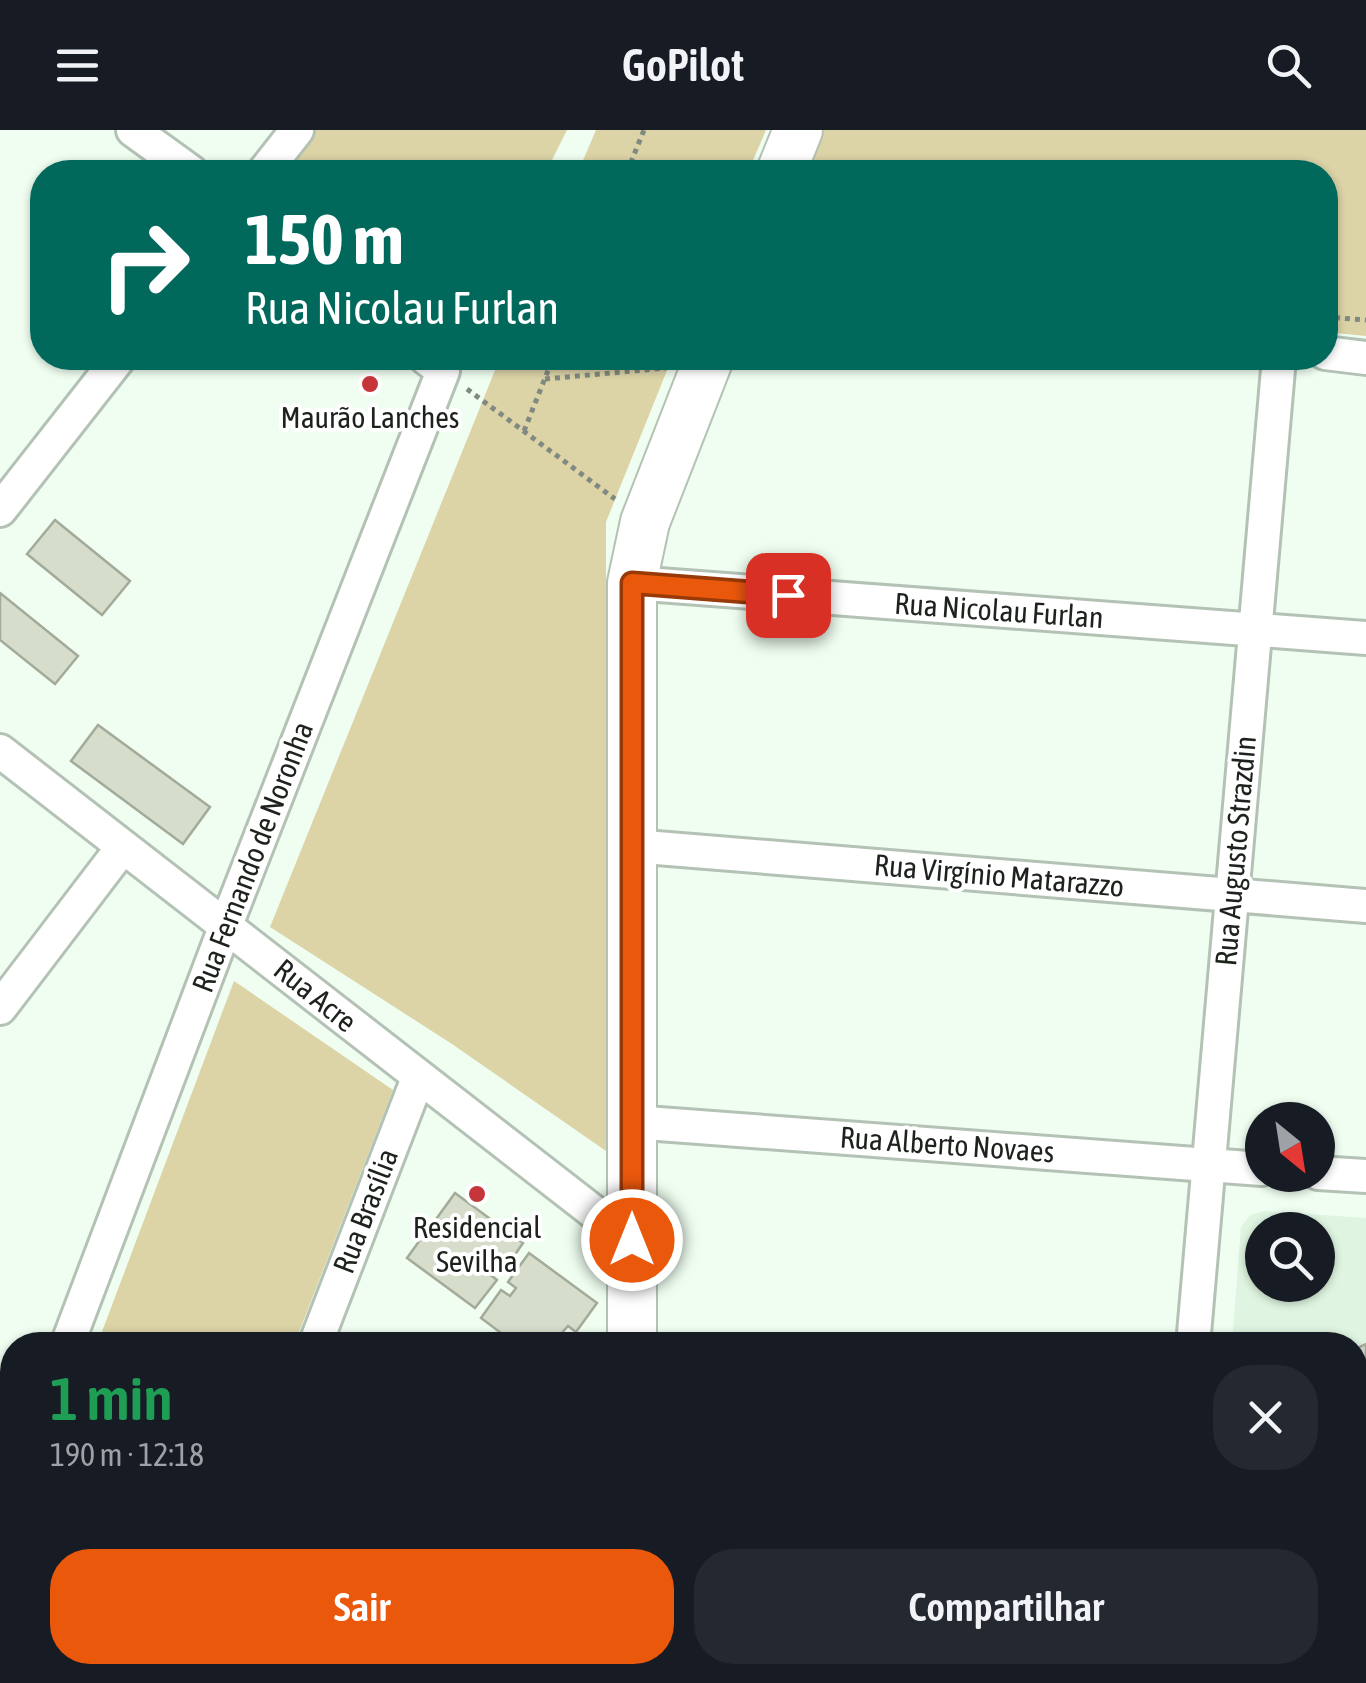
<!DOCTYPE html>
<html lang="pt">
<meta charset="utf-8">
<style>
:root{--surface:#171b24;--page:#242831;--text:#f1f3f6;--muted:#9ea1a6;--accent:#ea580c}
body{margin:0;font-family:"Asap Condensed",sans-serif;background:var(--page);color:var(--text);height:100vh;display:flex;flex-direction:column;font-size:38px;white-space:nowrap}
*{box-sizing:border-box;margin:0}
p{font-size:32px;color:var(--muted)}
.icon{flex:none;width:55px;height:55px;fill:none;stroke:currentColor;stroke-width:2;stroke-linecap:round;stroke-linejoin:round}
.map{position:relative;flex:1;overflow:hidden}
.sheet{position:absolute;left:0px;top:1202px;width:1368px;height:352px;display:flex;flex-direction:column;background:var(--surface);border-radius:40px 40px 0 0;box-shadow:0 2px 8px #0004}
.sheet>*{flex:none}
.top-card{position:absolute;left:30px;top:30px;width:1308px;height:210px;border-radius:40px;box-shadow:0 2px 8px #0004;background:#00695c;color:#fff;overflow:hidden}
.needle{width:65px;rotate:150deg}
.fabs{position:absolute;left:1245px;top:972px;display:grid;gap:20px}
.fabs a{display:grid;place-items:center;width:90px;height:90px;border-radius:50%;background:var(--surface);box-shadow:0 2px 8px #0004;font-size:50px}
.pin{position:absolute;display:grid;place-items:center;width:85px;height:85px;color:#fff;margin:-42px;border-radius:20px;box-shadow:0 5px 15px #0006}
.me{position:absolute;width:110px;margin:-55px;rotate:0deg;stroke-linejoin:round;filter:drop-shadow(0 0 8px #0008)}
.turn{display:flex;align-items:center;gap:35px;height:210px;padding:0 50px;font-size:45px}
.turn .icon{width:130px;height:130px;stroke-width:2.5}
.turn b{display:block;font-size:70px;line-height:85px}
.round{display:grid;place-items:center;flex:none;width:105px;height:105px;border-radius:40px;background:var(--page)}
.head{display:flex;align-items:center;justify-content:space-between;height:170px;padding:0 50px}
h1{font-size:60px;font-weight:600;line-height:75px;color:#1e9e55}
.cta{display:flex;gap:20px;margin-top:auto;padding:20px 50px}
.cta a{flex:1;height:115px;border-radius:40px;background:var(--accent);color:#fff;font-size:40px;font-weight:600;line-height:115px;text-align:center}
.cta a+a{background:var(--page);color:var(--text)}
header{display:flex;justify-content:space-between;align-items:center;height:130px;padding:0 50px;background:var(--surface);font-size:45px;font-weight:600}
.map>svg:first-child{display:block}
.built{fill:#dff5e1;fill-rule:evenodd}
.green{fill:#dcd3a7}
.building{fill:#d7ddcb;stroke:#a4aa99;stroke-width:2.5}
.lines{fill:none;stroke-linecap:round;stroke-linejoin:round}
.street-casing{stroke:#b3c2b4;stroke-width:38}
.secondary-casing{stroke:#b3c2b4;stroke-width:52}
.path{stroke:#818a81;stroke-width:5;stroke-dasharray:5 5;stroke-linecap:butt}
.street{stroke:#fff;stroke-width:32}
.secondary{stroke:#fff;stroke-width:48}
.route-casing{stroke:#983908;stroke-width:25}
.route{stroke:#ea580c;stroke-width:18}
.poi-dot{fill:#c5353a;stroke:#fff;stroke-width:4}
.labels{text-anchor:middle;stroke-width:8;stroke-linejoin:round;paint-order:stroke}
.poi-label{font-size:30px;fill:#1d221d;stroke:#fff}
.street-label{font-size:30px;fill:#1d221d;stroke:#fff}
</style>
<header><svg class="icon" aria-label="menu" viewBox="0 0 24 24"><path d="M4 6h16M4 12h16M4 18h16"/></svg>GoPilot<svg class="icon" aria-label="search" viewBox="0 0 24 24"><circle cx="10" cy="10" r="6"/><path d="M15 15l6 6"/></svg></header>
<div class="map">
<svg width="1366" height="1553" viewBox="0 0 1366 1553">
<rect width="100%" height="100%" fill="#effef0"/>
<!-- built -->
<path class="built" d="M1264 1081 1366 1088V1553H1216L1209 1543 1355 1542V1215H1232L1241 1097 1250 1085ZM1262 1100H1318V1155H1262Z"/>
<!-- green -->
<g class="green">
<polygon points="313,0 567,0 546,42 280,42"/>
<polygon points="596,0 766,0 748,42 578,42"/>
<polygon points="821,0 1366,0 1366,206 1325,202 1325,42 804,42"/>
<polygon points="500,228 672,228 606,392 606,1021 452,914 270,797"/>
<polygon points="234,851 393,960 294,1215 97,1215"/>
<polygon points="12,1439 12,1542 160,1543 156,1553 0,1553 0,1471"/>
</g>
<!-- building -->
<g class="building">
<polygon points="55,390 130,451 102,485 27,424"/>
<polygon points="0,463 78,526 55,554 0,510"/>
<polygon points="98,595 210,677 183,714 71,631"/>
<polygon points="455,1063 523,1113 503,1142 494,1135 488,1143 497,1150 475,1178 407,1128 428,1099 437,1106 443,1098 434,1092"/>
<polygon points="529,1123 597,1173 576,1202 568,1196 561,1204 570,1210 567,1215 517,1215 481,1188 501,1160 510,1166 516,1158 508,1152"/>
<polygon points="1366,1214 1366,1295 1355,1300 1355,1219"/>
<polygon points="1366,1295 1366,1374 1355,1379 1355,1300"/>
</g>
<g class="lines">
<!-- street casing -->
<g class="street-casing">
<g id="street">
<polyline points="133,0 191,42"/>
<polyline points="264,42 297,0"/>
<polyline points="1325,223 1366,228"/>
<polyline points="0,380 119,228"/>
<polyline points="632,453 1366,508"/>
<polyline points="0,621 631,1111"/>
<polyline points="632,716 1366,776"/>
<polyline points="0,878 122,718"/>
<polyline points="632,992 1262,1039"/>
<polyline points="1318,1043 1366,1046"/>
<polyline points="67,1215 226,795 443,241 426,228"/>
<polyline points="315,1215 418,948"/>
<polyline points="1193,1215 1279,228"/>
<polyline points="0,1393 12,1360"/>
<polyline points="667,1542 798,1553"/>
<polyline points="180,1553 185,1542"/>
<polyline points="1164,1553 1165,1542"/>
</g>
</g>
<!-- secondary casing -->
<g class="secondary-casing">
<g id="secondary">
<polyline points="781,42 798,0"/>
<polyline points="632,1215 632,453 645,392 709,228"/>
<polyline points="627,1542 628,1553"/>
</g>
</g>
<!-- path -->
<g class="path">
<polyline points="627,42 644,0"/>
<polyline points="1325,187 1366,190"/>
<polyline points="545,249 666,238"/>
<polyline points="467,259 615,369"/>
<polyline points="524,301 553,228"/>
</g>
<!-- street -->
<use href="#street" class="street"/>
<!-- secondary -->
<use href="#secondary" class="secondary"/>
</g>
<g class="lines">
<!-- route casing -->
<g class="route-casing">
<polyline id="route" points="632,1110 632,453 788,465"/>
</g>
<!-- route -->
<use href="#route" class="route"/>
</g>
<!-- markers -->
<g class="poi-dot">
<circle cx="370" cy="254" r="10"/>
<circle cx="477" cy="1064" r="10"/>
</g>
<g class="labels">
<!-- poi labels -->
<g class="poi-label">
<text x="370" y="298">Maurão Lanches</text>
<text x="477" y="1108">Residencial<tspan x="477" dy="34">Sevilha</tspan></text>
</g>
<!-- street labels -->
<g class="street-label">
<text transform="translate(999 481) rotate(4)" y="10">Rua Nicolau Furlan</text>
<text transform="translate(1236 721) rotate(-85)" y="10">Rua Augusto Strazdin</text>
<text transform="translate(253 727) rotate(-69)" y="10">Rua Fernando de Noronha</text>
<text transform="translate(999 746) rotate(5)" y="10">Rua Virgínio Matarazzo</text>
<text transform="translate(315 866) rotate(39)" y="10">Rua Acre</text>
<text transform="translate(947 1015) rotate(4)" y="10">Rua Alberto Novaes</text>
<text transform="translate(366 1081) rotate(-69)" y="10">Rua Brasília</text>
</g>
</g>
</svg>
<div class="fabs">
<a><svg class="needle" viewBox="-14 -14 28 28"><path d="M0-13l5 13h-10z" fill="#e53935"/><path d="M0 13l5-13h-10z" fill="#9ea1a6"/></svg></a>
<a><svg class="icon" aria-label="search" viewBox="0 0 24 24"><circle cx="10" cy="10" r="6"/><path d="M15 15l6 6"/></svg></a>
</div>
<div class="pin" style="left:788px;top:465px;background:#d93025"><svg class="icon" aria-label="arrive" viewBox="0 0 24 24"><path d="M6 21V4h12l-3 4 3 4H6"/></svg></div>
<svg class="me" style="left:632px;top:1110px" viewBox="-20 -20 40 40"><circle r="17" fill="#ea580c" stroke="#fff" stroke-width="3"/><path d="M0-11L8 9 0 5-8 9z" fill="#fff"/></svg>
<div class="top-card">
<div class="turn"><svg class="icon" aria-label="right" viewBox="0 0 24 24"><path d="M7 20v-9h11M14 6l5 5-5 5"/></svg><div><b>150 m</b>Rua Nicolau Furlan</div></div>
</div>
<section class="sheet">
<div class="head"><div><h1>1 min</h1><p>190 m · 12:18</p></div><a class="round"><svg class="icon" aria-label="close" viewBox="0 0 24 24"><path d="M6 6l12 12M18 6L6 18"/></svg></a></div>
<div class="cta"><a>Sair</a><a>Compartilhar</a></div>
</section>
</div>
